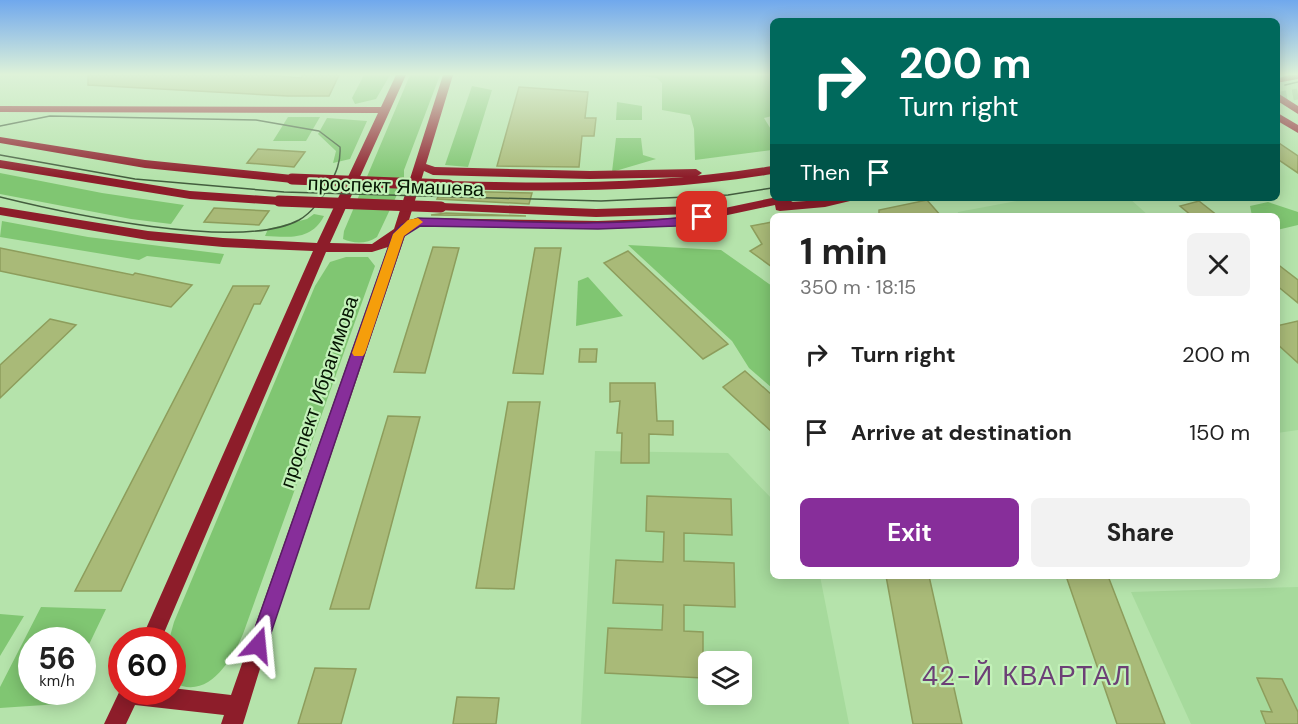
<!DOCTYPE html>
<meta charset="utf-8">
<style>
:root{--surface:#fff;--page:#f2f2f2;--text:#222;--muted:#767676;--accent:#872e9a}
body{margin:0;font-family:"DM Sans",sans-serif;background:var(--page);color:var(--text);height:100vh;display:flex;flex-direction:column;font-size:22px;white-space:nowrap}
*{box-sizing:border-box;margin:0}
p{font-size:20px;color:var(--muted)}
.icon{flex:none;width:33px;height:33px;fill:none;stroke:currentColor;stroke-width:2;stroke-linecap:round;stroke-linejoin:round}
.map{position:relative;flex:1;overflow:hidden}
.details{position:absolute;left:770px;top:213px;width:510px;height:366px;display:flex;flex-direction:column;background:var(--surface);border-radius:9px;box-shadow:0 3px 15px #0003}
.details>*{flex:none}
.hud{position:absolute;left:770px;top:18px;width:510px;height:183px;border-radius:9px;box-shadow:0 3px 15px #0003;background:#00695c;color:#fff;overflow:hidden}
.controls{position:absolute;left:698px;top:651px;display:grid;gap:12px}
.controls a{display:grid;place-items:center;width:54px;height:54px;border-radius:9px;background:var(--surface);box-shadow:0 3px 15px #0003;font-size:30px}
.speed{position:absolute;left:18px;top:627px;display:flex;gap:12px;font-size:30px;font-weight:700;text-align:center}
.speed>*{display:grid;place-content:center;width:78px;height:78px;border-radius:50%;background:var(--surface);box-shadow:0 3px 15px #0003;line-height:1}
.speed small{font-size:15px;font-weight:400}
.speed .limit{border:9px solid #d22;background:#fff;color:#111}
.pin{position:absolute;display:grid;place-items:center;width:51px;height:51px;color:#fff;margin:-26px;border-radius:12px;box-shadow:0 3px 9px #0006}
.me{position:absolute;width:66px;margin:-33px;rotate:18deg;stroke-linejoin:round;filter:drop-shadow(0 0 4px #0008)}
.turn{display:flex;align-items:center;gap:21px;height:126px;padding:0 30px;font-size:27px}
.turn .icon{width:78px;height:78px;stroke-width:2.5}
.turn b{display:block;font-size:42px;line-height:51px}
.then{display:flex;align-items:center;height:57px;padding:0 30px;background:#0003;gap:12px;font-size:22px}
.round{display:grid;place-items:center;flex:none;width:63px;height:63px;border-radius:9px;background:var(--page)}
.headline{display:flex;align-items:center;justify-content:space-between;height:102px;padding:0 30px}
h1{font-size:36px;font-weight:700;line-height:45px}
.primary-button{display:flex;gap:12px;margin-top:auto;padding:12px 30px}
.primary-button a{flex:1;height:69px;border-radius:9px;background:var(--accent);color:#fff;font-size:24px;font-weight:700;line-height:69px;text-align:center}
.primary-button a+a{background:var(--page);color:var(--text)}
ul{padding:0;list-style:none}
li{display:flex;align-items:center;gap:18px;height:78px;padding:0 30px}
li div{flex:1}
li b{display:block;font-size:22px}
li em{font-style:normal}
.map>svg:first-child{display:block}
.built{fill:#a6da9c;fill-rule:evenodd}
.green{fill:#80c672}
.building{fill:#a9ba78;stroke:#8d9d5c;stroke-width:1.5}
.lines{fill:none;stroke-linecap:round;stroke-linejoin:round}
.major-tunnel{stroke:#9bc492;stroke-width:11;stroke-dasharray:11 6;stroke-linecap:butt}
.major{fill:#8d1d2a;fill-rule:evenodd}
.tram{stroke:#435d3e;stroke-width:1.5}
.major-bridge{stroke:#8d1d2a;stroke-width:11}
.route{fill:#872e9a;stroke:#581e64;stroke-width:1.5}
.slow{fill:#f59e0b}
.labels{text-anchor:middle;stroke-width:4.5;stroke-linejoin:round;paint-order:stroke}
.street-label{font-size:20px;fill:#061603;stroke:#c2f1b8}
.near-quarter-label{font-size:27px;letter-spacing:1.5px;fill:#6c4076;stroke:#c2f1b8}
</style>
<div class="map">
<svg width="1298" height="724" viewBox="0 0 1298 724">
<rect width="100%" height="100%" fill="#b5e3ab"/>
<!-- built -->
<g class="built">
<polygon points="1032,198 1129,198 1149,216 957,216 958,212"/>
<polygon points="1276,343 1298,363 1298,430 1277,433"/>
<path d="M595 451 728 453 772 499V576H820L849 724H581ZM708 662H741V694H708Z"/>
<polygon points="1298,587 1298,724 1191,724 1131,592"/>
</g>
<!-- green -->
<g class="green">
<polygon points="364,75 390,75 376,99 355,104 352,98"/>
<path d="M410 75H440L404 170V180L377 237C367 244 354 244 343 239L344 231Z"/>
<polygon points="638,75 772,75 772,116 764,118 772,131 772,150 695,160 694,129 690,115 662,110 662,83 657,78"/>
<polygon points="472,86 492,90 468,167 445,165"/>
<polygon points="617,102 642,106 642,120 616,120"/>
<polygon points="288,117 320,117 306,141 273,141"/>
<polygon points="327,118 367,121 350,159 333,163 336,151 318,134"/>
<polygon points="616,138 641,138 643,155 656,159 612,172"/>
<polygon points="0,173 102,193 184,205 171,224 131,219 0,194"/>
<polygon points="1268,202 1298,212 1298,225 1277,230 1276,216 1252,216 1250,206"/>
<path d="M314 214 324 216C311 241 289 237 265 236L268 229 307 219Z"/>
<polygon points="2,221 88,237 224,254 220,264 147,256 139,260 0,237"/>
<polygon points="628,245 721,250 772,286 772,388 749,368 732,341"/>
<path d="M346 257H368L375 266 243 634C232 660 207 702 173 682L172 640H169L174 622 315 286 330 262Z"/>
<polygon points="588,277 623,316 576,326 578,281"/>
<polygon points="41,607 106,609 83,657 82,640 32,640 32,692 65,692 59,704 0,708 0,687"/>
<polygon points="0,614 24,616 0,656"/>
</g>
<!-- building -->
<g class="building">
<polygon points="88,75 267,75 301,78 303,75 339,75 329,96 288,96 88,85"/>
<polygon points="519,87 588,92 585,118 596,118 594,136 582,136 579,167 497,166"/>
<polygon points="1276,141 1298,156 1298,173 1276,158"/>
<polygon points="258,149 305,152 294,167 247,163"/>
<polygon points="453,191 490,192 532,193 529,204 437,199 440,193"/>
<polygon points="927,200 941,216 879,216 879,210"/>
<polygon points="1199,201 1218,216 1192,216 1180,206"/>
<polygon points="214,208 269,211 259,225 204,222"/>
<polygon points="446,213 526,216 431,215"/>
<polygon points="772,222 772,267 750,251 762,244 751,226"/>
<polygon points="433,247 459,248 425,373 394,372"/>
<polygon points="0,248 133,275 135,273 192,285 171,307 0,271"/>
<polygon points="535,248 561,248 543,374 513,373"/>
<polygon points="628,251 728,344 703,359 604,263"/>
<polygon points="1276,263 1298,280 1298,303 1276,285"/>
<polygon points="233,286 269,286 260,304 254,304 121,591 75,591"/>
<polygon points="50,319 76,325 0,398 0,365"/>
<polygon points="1298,321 1298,363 1276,343 1276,326"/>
<polygon points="580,349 597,349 596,362 579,362"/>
<polygon points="745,371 772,395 772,432 723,387"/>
<polygon points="610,383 655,383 657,421 673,421 673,435 649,434 649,463 621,463 622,433 617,433 620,401 610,402"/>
<polygon points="508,402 540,402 514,589 476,588"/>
<polygon points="388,416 420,417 369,609 330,609"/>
<polygon points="647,496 731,499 732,535 684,533 684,561 734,563 735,607 684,605 684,631 703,632 703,678 605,673 608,628 662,630 663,605 613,603 616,560 663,562 664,532 646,531"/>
<polygon points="886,576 929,576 962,724 913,724"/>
<polygon points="1066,576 1108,576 1165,724 1117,724"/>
<polygon points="315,668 356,669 341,724 298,724"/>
<polygon points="1257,678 1282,679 1298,712 1298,724 1266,724 1261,711 1272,712"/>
<polygon points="457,697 499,698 496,724 453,724"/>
</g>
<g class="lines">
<!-- major-tunnel -->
<polyline class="major-tunnel" points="1276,98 1298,94"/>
<!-- major -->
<g class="major">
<polygon points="396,75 406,75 330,243 372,244 394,229 443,75 453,75 426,164 435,167 590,171 696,169 702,173 696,177 590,179 433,175 424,171 409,220 418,218 598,221 676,218 693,214 596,217 437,210 437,204 441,203 596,209 696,206 700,207 701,213 772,198 798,198 791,202 852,198 850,201 825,207 780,211 776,210 775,205 676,226 598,229 418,226 406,233 271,633 243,724 221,724 224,715 135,705 126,724 104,724 122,686 122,692 172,692 172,688 231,695 388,247 372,252 326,252 161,640 141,640 313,251 223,247 148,240 0,215 0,207 148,231 223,238 317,243 378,113 0,112 0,106 381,107"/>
<polygon points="1289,75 1298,75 1298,79 1276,83 1276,79"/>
<polygon points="1276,92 1298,106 1298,114 1276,100"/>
<polygon points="1276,112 1298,125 1298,133 1276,120"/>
<polygon points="0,137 145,160 292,175 298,179 292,183 145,168 0,143"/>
<polygon points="0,160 190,191 279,197 285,201 279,205 190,199 0,168"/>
<path d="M772 166V174C665 192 558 192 449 189L443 185 449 181C558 184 665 184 772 166Z"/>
</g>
<!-- tram -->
<g class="tram">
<polyline points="1285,85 1298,82"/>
<path d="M0 126 50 116 256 120 319 131 340 147C341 162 336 173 329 186 321 199 313 212 299 220 240 252 65 213 0 197"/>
<polyline points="0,155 135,179 284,192 601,201 728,195 772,188"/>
</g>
<!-- major-bridge -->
<g class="major-bridge">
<polyline points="292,179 449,185"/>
<polyline points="279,201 441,207"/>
</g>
</g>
<!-- sky -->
<linearGradient id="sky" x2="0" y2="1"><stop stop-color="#70a8ed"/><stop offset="0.42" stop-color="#def2d9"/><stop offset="1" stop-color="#def2d9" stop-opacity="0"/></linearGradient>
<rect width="1298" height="177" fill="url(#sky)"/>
<!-- route -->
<path class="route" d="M702 214 707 217 706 220 676 226 598 229 420 226 404 236 267 645 264 652 258 654 251 652 249 645 393 234 401 225 418 218C510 220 612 230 702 214Z"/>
<!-- slow -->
<polygon class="slow" points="418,218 423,222 404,236 365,353 363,356 354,356 352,353 393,234 408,220"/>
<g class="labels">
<!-- street labels -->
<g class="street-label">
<text transform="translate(396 186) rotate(2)" y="7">проспект Ямашева</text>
<text transform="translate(319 392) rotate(-71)" y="7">проспект Ибрагимова</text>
</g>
<!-- near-quarter labels -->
<g class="near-quarter-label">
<text x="1027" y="685">42-Й КВАРТАЛ</text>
</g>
</g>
</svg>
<div class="controls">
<a><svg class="icon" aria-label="layers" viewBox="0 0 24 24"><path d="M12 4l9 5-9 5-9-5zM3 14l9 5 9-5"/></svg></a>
</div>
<div class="speed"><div>56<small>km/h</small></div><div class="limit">60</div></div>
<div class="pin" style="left:702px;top:217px;background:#d93025"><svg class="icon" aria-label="arrive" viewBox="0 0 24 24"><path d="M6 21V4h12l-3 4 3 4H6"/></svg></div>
<svg class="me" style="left:258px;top:645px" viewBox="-20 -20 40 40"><path d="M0-17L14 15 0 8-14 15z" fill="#872e9a" stroke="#fff" stroke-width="4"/></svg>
<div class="hud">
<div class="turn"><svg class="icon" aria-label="right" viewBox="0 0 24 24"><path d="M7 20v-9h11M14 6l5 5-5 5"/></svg><div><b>200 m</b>Turn right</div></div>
<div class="then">Then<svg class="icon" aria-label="arrive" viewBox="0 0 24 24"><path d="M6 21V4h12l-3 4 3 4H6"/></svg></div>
</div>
<section class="details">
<div class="headline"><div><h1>1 min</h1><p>350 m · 18:15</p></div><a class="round"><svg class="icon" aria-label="close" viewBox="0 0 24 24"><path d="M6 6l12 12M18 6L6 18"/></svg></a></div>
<ul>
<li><svg class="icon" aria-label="right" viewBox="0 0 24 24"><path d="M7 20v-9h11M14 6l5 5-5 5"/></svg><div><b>Turn right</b></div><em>200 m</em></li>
<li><svg class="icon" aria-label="arrive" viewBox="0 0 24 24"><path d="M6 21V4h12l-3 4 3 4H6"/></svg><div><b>Arrive at destination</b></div><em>150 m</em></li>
</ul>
<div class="primary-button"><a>Exit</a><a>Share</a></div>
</section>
</div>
